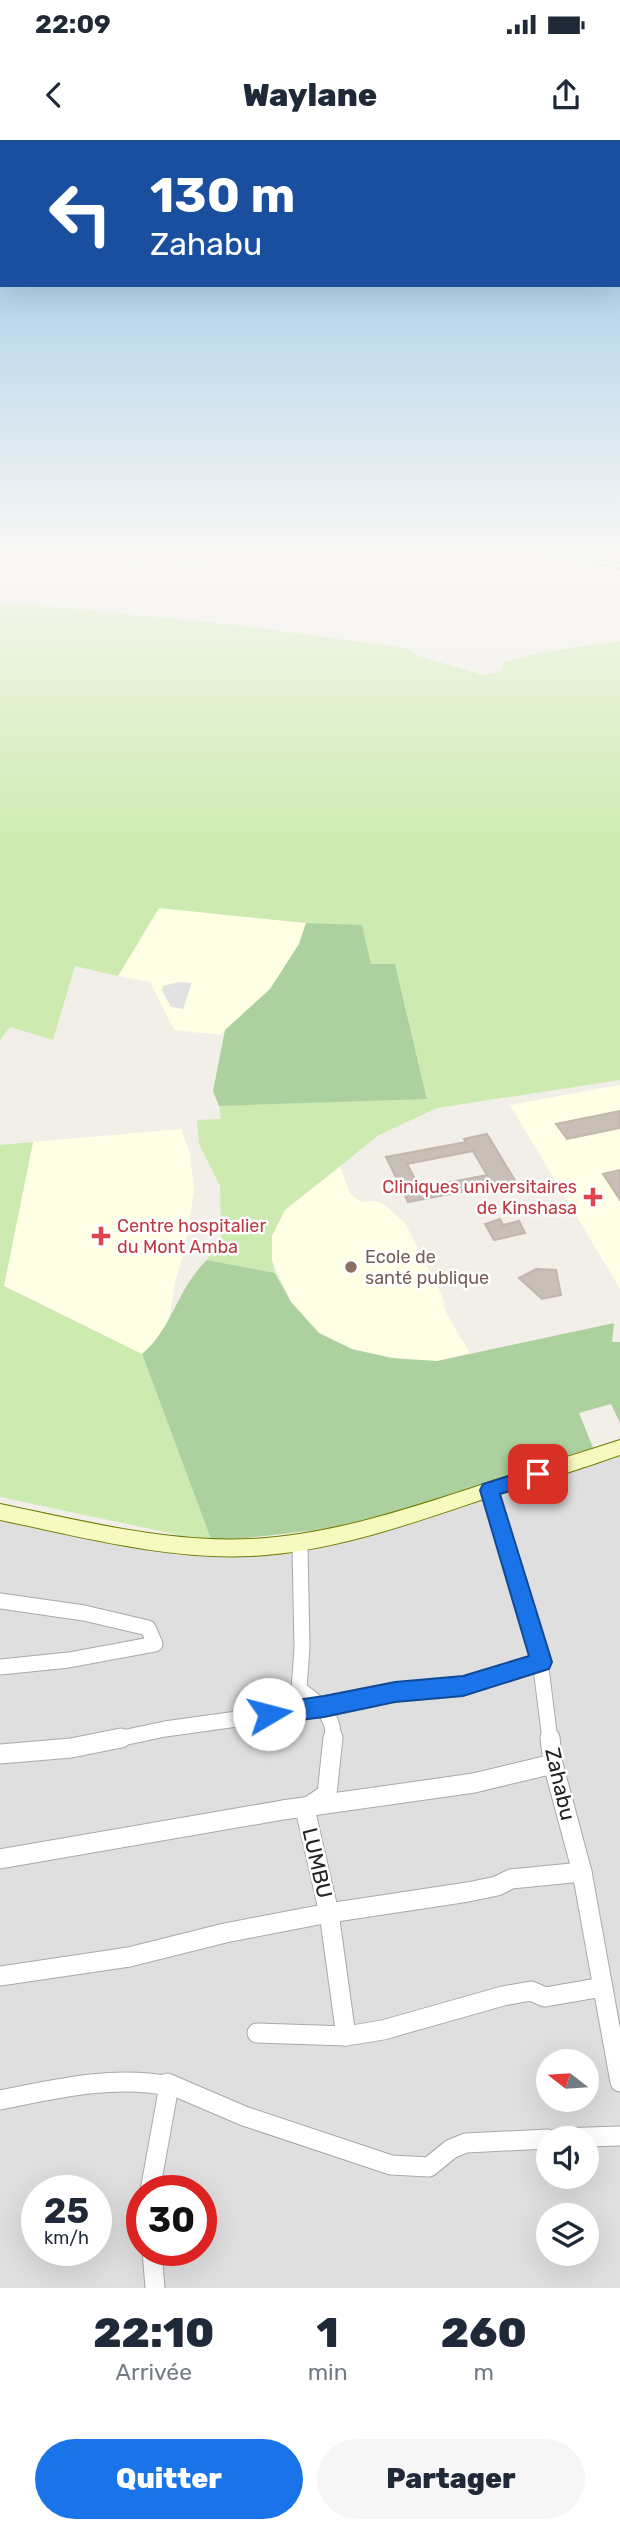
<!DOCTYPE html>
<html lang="fr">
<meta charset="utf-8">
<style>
:root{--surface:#fff;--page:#f6f6f7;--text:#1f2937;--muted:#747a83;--accent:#1a73e8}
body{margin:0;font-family:Rubik,sans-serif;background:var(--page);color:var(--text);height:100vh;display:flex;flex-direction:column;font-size:26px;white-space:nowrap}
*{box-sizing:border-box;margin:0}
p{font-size:23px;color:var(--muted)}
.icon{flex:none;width:38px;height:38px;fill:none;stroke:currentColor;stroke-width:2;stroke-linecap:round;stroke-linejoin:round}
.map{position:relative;height:2148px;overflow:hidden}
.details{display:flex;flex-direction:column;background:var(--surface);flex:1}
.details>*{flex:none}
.hud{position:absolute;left:0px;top:0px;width:621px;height:147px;box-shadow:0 7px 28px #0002;background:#1a4fa0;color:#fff;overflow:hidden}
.needle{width:46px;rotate:287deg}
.tools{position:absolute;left:536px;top:1909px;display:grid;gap:14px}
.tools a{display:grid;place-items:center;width:63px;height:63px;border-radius:50%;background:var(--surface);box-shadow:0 7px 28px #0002;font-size:35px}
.speed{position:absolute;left:21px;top:2035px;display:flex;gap:14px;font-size:35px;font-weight:700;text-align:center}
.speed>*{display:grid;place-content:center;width:91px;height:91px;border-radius:50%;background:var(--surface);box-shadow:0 7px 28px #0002;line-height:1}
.speed small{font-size:18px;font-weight:400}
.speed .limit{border:10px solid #d22;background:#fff;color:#111}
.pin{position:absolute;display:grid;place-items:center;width:60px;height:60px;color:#fff;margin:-30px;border-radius:14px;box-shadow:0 4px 10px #0006}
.me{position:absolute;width:77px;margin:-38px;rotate:82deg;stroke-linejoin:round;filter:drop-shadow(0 0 5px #0008)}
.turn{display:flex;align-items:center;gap:24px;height:147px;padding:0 35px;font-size:32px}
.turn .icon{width:91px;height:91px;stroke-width:2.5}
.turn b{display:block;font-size:49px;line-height:60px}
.eta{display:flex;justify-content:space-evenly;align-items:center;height:119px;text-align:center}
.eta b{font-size:42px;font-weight:800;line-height:49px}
.button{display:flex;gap:14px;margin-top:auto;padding:14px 35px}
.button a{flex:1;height:80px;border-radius:42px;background:var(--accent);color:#fff;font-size:28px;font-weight:800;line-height:80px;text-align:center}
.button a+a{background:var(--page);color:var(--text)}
.status{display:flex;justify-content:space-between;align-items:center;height:49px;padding:0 35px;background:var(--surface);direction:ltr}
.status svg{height:19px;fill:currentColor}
header{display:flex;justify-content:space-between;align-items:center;height:91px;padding:0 35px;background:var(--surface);font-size:32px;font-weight:800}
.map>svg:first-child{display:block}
.residential{fill:#e0dfdf;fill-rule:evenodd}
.education{fill:#ffffe5}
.grass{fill:#cdebb0}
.forest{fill:#add19e}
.parking{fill:#e2e2e2}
.building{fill:#c7bfb8;stroke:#c4b6ab;stroke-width:2;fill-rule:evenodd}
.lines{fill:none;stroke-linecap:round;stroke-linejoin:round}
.street-far2-casing{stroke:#a9a9a9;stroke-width:8}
.street-far1-casing{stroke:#a9a9a9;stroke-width:17}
.street-casing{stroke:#a9a9a9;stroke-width:21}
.secondary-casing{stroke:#707d05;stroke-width:2}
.street-far2{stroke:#fff;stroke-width:7}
.street-far1{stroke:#fff;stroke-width:15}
.street{stroke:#fff;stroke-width:19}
.secondary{fill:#f7fabf;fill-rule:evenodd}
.route{fill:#1a73e8;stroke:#114b97;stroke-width:2}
.health-dot{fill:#e0444e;stroke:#fff;stroke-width:2.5}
.education-dot{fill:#8d6e63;stroke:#fff;stroke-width:2.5}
.labels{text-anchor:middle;stroke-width:5;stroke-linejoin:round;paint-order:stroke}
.health-label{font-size:18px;fill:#be3a42;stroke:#fff;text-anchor:end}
.education-label{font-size:18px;fill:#785e54;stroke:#fff;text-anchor:start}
.near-street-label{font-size:21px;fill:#222;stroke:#fff}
</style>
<div class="status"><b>22:09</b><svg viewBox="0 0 49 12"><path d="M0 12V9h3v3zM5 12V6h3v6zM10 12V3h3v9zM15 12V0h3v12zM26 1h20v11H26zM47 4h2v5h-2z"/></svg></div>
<header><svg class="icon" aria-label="back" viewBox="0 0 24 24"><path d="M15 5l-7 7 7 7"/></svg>Waylane<svg class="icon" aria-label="share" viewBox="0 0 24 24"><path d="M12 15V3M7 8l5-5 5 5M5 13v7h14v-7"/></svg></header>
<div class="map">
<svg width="620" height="2148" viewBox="0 0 620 2148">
<rect width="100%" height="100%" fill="#f2efe9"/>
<!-- residential -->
<path class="residential" d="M620 1312V2148H0V1381L142 1409 239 1414 331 1405 508 1351ZM548 1922H586V1960H548ZM548 1998H586V2037H548ZM37 2051H96V2110H37ZM142 2051H201V2110H142ZM548 2076H586V2114H548Z"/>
<!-- education -->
<g class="education">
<polygon points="159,768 306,783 299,804 270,849 220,895 174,890 150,842 118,836"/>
<polygon points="620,945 620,1149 510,965"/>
<polygon points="181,989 190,1014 194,1050 185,1109 176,1139 169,1179 165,1190 155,1204 142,1214 4,1146 33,1002"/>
<polygon points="340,1027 350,1053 361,1062 375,1061 385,1065 405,1083 442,1155 446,1173 470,1213 437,1221 412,1221 352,1209 319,1193 291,1162 272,1120 272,1096 276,1084 285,1069"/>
</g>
<!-- grass -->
<g class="grass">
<polygon points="0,461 245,486 410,509 416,515 483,535 502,531 504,522 543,512 620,501 620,940 437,968 379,995 285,1070 272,1096 272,1120 275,1133 207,1120 221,1096 220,1046 199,1004 197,980 221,979 219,966 427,958 395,824 371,824 362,786 306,783 159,768 118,836 75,826 53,900 10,887 0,900"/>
<polygon points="33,1002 4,1146 142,1214 212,1402 0,1357 0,1005"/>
</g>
<!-- forest -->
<g class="forest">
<polygon points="306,783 362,785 371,824 395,824 427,959 219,966 213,951 225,890 270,849 299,804"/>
<path d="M207 1120 275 1133 291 1162 319 1193 352 1209 391 1218 437 1221 614 1183 612 1202H620V1283L611 1264 579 1273 594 1310 404 1373 324 1389 212 1402 142 1214C173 1188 177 1148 207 1120Z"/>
</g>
<!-- parking -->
<polygon class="parking" points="179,842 192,843 183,869 171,867 162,851 163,846"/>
<!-- building -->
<g class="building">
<polygon points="620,971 620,988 567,999 556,984"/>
<path d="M487 994 519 1047 494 1052 491 1046 408 1062 386 1017 466 1002 464 999ZM473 1011 487 1035 420 1048 407 1024Z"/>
<polygon points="620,1030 620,1060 603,1034"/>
<polygon points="500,1079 503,1085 519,1081 525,1093 494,1100 485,1084"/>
<polygon points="536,1129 556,1130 561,1155 542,1159 519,1138"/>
</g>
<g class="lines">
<!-- street-far2 casing -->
<g class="street-far2-casing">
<g id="street-far2">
<polyline points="150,410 159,411"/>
<polyline points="0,411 196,424"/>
</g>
</g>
<!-- street-far1 casing -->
<g class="street-far1-casing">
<g id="street-far1">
<polyline points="490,1350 539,1512 550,1600"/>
<path d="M300 1408 302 1507 299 1549C318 1563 335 1574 333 1600"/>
<polyline points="0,1461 84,1473 148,1488 155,1504 69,1520 0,1527"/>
<polyline points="113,1600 165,1589 324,1567 395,1552 463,1546 541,1522"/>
</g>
</g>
<!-- street casing -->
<g class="street-casing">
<g id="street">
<polyline points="333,1598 327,1654 305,1669 329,1773 346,1896"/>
<polyline points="550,1598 553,1624 582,1732 620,1942"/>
<polyline points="0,1614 71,1608 121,1598"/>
<polyline points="0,1719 283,1670 474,1643 553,1624"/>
<polyline points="0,1836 129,1817 225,1793 329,1773 468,1752 497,1746 511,1739 582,1732"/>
<polyline points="257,1893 346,1896 383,1890 503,1856 531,1851 545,1857 603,1847"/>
<path d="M0 1960C55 1949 113 1935 169 1946L167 1943 244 1976 391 2025 429 2027 451 2009 466 2003 548 1999"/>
<polyline points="559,1998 620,1996"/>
<polyline points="150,2051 169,1946"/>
<polyline points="152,2110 155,2148"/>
</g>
</g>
<!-- secondary casing -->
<g class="secondary-casing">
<g id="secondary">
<polygon points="530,410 548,410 620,424 620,428"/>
<path d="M620 1300V1315L594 1324C556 1337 517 1348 478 1361 404 1386 330 1412 252 1416 167 1420 82 1397 0 1380V1364C82 1381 168 1403 252 1399 327 1395 398 1372 469 1349 519 1332 570 1316 620 1300Z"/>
</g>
</g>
<!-- street-far2 -->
<use href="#street-far2" class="street-far2"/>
<!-- street-far1 -->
<use href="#street-far1" class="street-far1"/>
<!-- street -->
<use href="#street" class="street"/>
<!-- secondary -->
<use href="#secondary" class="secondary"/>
</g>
<!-- sky -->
<linearGradient id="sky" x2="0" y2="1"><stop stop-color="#8fc0e4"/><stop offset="0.58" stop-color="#f9f8f5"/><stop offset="1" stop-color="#f9f8f5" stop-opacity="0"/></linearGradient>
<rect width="620" height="711" fill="url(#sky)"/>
<!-- route -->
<polygon class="route" points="538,1327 545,1329 548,1334 545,1340 500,1354 552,1522 549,1529 463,1556 395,1562 324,1577 269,1584 262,1581 258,1574 262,1567 269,1564 324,1556 395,1542 463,1536 529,1516 480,1350 483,1344"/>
<!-- markers -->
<g class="health-dot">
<path d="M589.5 1046.5h7v7h7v7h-7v7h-7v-7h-7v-7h7z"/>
<path d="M97.5 1085.5h7v7h7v7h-7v7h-7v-7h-7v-7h7z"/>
</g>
<circle class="education-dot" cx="351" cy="1127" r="7"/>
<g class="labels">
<!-- health labels -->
<g class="health-label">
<text x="577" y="1053">Cliniques universitaires<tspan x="577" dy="21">de Kinshasa</tspan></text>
<text x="117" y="1092" text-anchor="start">Centre hospitalier<tspan x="117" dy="21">du Mont Amba</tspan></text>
</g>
<!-- education labels -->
<g class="education-label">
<text x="365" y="1123">Ecole de<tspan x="365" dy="21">santé publique</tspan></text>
</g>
<!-- near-street labels -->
<g class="near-street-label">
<text transform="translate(560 1644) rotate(77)" y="7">Zahabu</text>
<text transform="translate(317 1723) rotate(77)" y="7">LUMBU</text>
</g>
</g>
</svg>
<div class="tools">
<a><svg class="needle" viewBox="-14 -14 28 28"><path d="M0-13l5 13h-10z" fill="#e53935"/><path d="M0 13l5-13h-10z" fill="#747a83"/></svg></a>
<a><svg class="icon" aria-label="sound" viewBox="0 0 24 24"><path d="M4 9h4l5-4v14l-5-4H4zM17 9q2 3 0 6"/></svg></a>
<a><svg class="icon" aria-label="layers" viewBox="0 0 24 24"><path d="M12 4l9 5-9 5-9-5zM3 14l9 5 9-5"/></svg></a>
</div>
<div class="speed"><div>25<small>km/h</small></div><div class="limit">30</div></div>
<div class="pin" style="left:538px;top:1334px;background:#d93025"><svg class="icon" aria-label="arrive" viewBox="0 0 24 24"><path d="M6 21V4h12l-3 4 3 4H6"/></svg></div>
<svg class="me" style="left:269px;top:1574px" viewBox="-20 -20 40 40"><circle r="19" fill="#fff"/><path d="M0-13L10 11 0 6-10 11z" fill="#1a73e8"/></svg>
<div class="hud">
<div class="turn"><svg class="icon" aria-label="left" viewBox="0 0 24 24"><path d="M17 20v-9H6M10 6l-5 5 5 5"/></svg><div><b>130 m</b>Zahabu</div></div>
</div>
</div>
<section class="details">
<div class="eta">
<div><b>22:10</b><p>Arrivée</p></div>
<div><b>1</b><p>min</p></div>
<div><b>260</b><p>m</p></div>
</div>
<div class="button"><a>Quitter</a><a>Partager</a></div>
</section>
